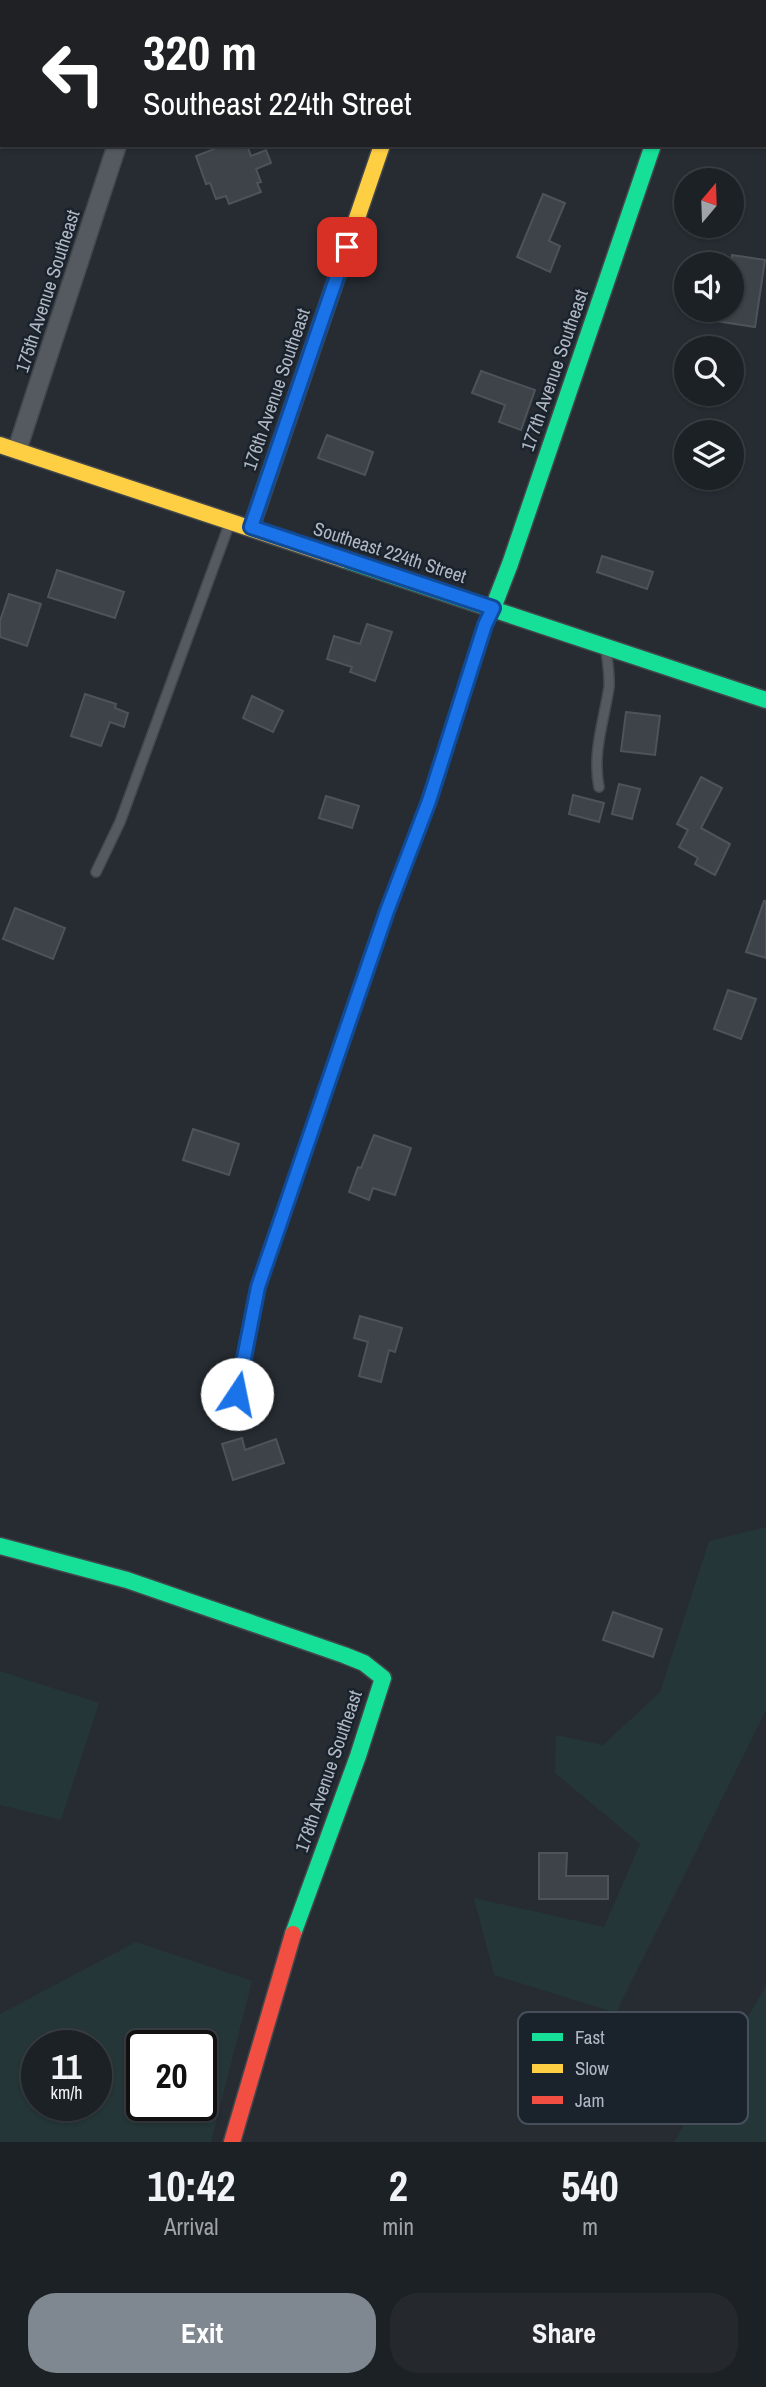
<!DOCTYPE html>
<style>
:root{--surface:#1c2126;--page:#25292e;--text:#f1f3f6;--muted:#a0a3a7;--line:#3a3e43;--accent:#7f8791}
body{margin:0;font-family:"Archivo Narrow",sans-serif;background:var(--page);color:var(--text);height:100vh;display:flex;flex-direction:column;font-size:26px;white-space:nowrap}
*{box-sizing:border-box;margin:0}
p{font-size:23px;color:var(--muted)}
.icon{flex:none;width:38px;height:38px;fill:none;stroke:currentColor;stroke-width:2;stroke-linecap:round;stroke-linejoin:round}
.map{position:relative;height:2142px;overflow:hidden}
.details{display:flex;flex-direction:column;background:var(--surface);flex:1}
.details>*{flex:none}
.banner{position:absolute;left:0px;top:0px;width:766px;height:147px;box-shadow:0 2px 5px #0004,0 0 0 2px var(--line);background:#202124;color:#fff;overflow:hidden}
.needle{width:46px;rotate:19deg}
.controls{position:absolute;left:674px;top:168px;display:grid;gap:14px}
.controls a{display:grid;place-items:center;width:70px;height:70px;border-radius:50%;background:var(--surface);box-shadow:0 2px 5px #0004,0 0 0 2px var(--line);font-size:35px}
.speed{position:absolute;left:21px;top:2030px;display:flex;gap:14px;font-size:35px;font-weight:700;text-align:center}
.speed>*{display:grid;place-content:center;width:91px;height:91px;border-radius:50%;background:var(--surface);box-shadow:0 2px 5px #0004,0 0 0 2px var(--line);line-height:1}
.speed small{font-size:18px;font-weight:400}
.speed .limit{border:4px solid #111;border-radius:10px;background:#fff;color:#111}
.pin{position:absolute;display:grid;place-items:center;width:60px;height:60px;color:#fff;margin:-30px;border-radius:14px;box-shadow:0 4px 10px #0006}
.me{position:absolute;width:77px;margin:-38px;rotate:11deg;stroke-linejoin:round;filter:drop-shadow(0 0 5px #0008)}
.turn{display:flex;align-items:center;gap:24px;height:147px;padding:0 28px;font-size:32px}
.turn .icon{width:91px;height:91px;stroke-width:2.5}
.turn b{display:block;font-size:49px;line-height:60px}
.eta{display:flex;justify-content:space-evenly;align-items:center;height:119px;text-align:center}
.eta b{font-size:42px;font-weight:700;line-height:49px}
.action{display:flex;gap:14px;margin-top:auto;padding:14px 28px}
.action a{flex:1;height:80px;border-radius:28px;background:var(--accent);color:#fff;font-size:28px;font-weight:700;line-height:80px;text-align:center}
.action a+a{background:var(--page);color:var(--text)}
.map>svg:first-child{display:block}
.green{fill:#243638;fill-rule:evenodd}
.building{fill:#3e4349;stroke:#4e535a;stroke-width:2}
.lines{fill:none;stroke-linecap:round;stroke-linejoin:round}
.lane-casing{stroke:#44484d;stroke-width:12}
.street-casing{stroke:#44484d;stroke-width:21}
.fast-casing{stroke:#44484d;stroke-width:19}
.slow-casing{stroke:#44484d;stroke-width:19}
.jam-casing{stroke:#44484d;stroke-width:19}
.lane{stroke:#555a60;stroke-width:9}
.street{stroke:#555a60;stroke-width:18}
.fast{stroke:#16e098;stroke-width:16}
.slow{stroke:#ffcf43;stroke-width:16}
.jam{stroke:#f24e42;stroke-width:16}
.route-casing{stroke:#114b97;stroke-width:18}
.route{stroke:#1a73e8;stroke-width:12}
.labels{text-anchor:middle;stroke-width:5;stroke-linejoin:round;paint-order:stroke}
.street-label{font-size:19px;fill:#afb8c4;stroke:#1a222c}
.key{fill:#1a222c;stroke:#474f5a;stroke-width:2}
.key-label{font-size:19px;fill:#afb8c4}
</style>
<div class="map">
<svg width="766" height="2142" viewBox="0 0 766 2142">
<rect width="100%" height="100%" fill="#262c32"/>
<!-- green -->
<g class="green">
<polygon points="766,1527 766,1710 616,2013 494,1975 474,1898 604,1927 640,1844 555,1773 556,1735 603,1745 660,1692 709,1541"/>
<polygon points="0,1671 99,1703 61,1820 0,1805"/>
<path d="M136 1942 252 1981 211 2142H0V2014ZM37 2046H96V2105H37ZM142 2046H201V2105H142Z"/>
<polygon points="766,1986 766,2142 674,2142"/>
</g>
<!-- building -->
<g class="building">
<polygon points="224,145 247,145 251,156 266,150 271,163 256,169 261,182 257,183 261,192 229,204 226,196 216,199 210,183 206,184 196,156"/>
<polygon points="543,194 565,203 549,241 560,246 550,272 517,257"/>
<polygon points="732,255 765,260 755,327 696,318 696,310 732,310"/>
<polygon points="481,371 535,390 521,430 499,422 505,405 472,393"/>
<polygon points="327,435 373,452 365,475 318,458"/>
<polygon points="602,556 653,572 647,589 597,572"/>
<polygon points="57,570 124,592 115,618 48,597"/>
<polygon points="9,594 41,604 27,646 0,637 0,621"/>
<polygon points="367,624 392,632 375,681 350,672 352,667 327,659 334,636 360,644"/>
<polygon points="85,694 116,704 115,708 128,713 124,727 110,722 101,746 71,736"/>
<polygon points="252,696 283,711 273,732 243,718"/>
<polygon points="626,712 660,716 655,755 621,751"/>
<polygon points="701,777 722,788 701,828 730,844 715,875 695,864 698,858 679,847 688,830 677,824"/>
<polygon points="619,784 640,789 632,819 612,814"/>
<polygon points="573,795 604,803 599,822 569,814"/>
<polygon points="326,796 359,806 352,828 319,818"/>
<polygon points="764,901 766,901 766,958 746,952"/>
<polygon points="15,908 65,928 53,959 3,939"/>
<polygon points="728,990 756,999 741,1039 714,1029"/>
<polygon points="193,1129 239,1144 229,1175 183,1160"/>
<polygon points="374,1135 411,1148 395,1195 373,1188 369,1200 349,1192 358,1167 361,1168"/>
<polygon points="360,1316 402,1328 395,1352 389,1350 381,1382 359,1376 368,1342 354,1338"/>
<polygon points="242,1438 245,1450 276,1439 284,1463 233,1480 222,1444"/>
<polygon points="613,1612 662,1629 653,1657 603,1640"/>
<polygon points="539,1853 567,1853 566,1876 608,1876 608,1899 539,1899"/>
</g>
<g class="lines">
<!-- lane casing -->
<g class="lane-casing">
<g id="lane">
<path d="M599 787C592 753 604 721 609 687 610 675 607 660 606 648"/>
<polyline points="96,872 120,822 229,525"/>
<polyline points="237,1394 258,1288 387,911 429,801 485,625 491,611"/>
</g>
</g>
<!-- street casing -->
<g class="street-casing">
<g id="street">
<polyline points="124,0 125,2"/>
<polyline points="431,2 431,0"/>
<polyline points="702,2 702,0"/>
<polyline points="17,450 117,145"/>
</g>
</g>
<!-- fast casing -->
<g class="fast-casing">
<g id="fast">
<polyline points="345,560 766,700"/>
<polyline points="493,608 510,564 653,145"/>
<polyline points="0,1546 127,1580 344,1655 364,1663 383,1678 358,1756 293,1934"/>
</g>
</g>
<!-- slow casing -->
<g class="slow-casing">
<g id="slow">
<polyline points="0,445 345,560"/>
<polyline points="251,528 382,145"/>
</g>
</g>
<!-- jam casing -->
<g class="jam-casing">
<polyline id="jam" points="232,2142 293,1934"/>
</g>
<!-- lane -->
<use href="#lane" class="lane"/>
<!-- street -->
<use href="#street" class="street"/>
<!-- fast -->
<use href="#fast" class="fast"/>
<!-- slow -->
<use href="#slow" class="slow"/>
<!-- jam -->
<use href="#jam" class="jam"/>
</g>
<g class="lines">
<!-- route casing -->
<g class="route-casing">
<polyline id="route" points="237,1394 258,1287 387,911 429,801 485,625 493,608 251,527 347,247"/>
</g>
<!-- route -->
<use href="#route" class="route"/>
</g>
<g class="labels">
<!-- street labels -->
<g class="street-label">
<text transform="translate(47 291) rotate(-72)" y="7">175th Avenue Southeast</text>
<text transform="translate(554 370) rotate(-71)" y="7">177th Avenue Southeast</text>
<text transform="translate(276 389) rotate(-71)" y="7">176th Avenue Southeast</text>
<text transform="translate(390 552) rotate(18)" y="7">Southeast 224th Street</text>
<text transform="translate(328 1771) rotate(-71)" y="7">178th Avenue Southeast</text>
</g>
</g>
<!-- legend -->
<rect x="518" y="2012" width="230" height="112" rx="10" class="key"/>
<rect x="532" y="2033" width="31" height="8" fill="#16e098"/>
<rect x="532" y="2064" width="31" height="9" fill="#ffcf43"/>
<rect x="532" y="2096" width="31" height="8" fill="#f24e42"/>
<g class="key-label">
<text x="575" y="2044">Fast</text>
<text x="575" y="2075">Slow</text>
<text x="575" y="2107">Jam</text>
</g>
</svg>
<div class="controls">
<a><svg class="needle" viewBox="-14 -14 28 28"><path d="M0-13l5 13h-10z" fill="#e53935"/><path d="M0 13l5-13h-10z" fill="#a0a3a7"/></svg></a>
<a><svg class="icon" aria-label="sound" viewBox="0 0 24 24"><path d="M4 9h4l5-4v14l-5-4H4zM17 9q2 3 0 6"/></svg></a>
<a><svg class="icon" aria-label="search" viewBox="0 0 24 24"><circle cx="10" cy="10" r="6"/><path d="M15 15l6 6"/></svg></a>
<a><svg class="icon" aria-label="layers" viewBox="0 0 24 24"><path d="M12 4l9 5-9 5-9-5zM3 14l9 5 9-5"/></svg></a>
</div>
<div class="speed"><div>11<small>km/h</small></div><div class="limit">20</div></div>
<div class="pin" style="left:347px;top:247px;background:#d93025"><svg class="icon" aria-label="arrive" viewBox="0 0 24 24"><path d="M6 21V4h12l-3 4 3 4H6"/></svg></div>
<svg class="me" style="left:237px;top:1394px" viewBox="-20 -20 40 40"><circle r="19" fill="#fff"/><path d="M0-13L10 11 0 6-10 11z" fill="#1a73e8"/></svg>
<div class="banner">
<div class="turn"><svg class="icon" aria-label="left" viewBox="0 0 24 24"><path d="M17 20v-9H6M10 6l-5 5 5 5"/></svg><div><b>320 m</b>Southeast 224th Street</div></div>
</div>
</div>
<section class="details">
<div class="eta">
<div><b>10:42</b><p>Arrival</p></div>
<div><b>2</b><p>min</p></div>
<div><b>540</b><p>m</p></div>
</div>
<div class="action"><a>Exit</a><a>Share</a></div>
</section>
